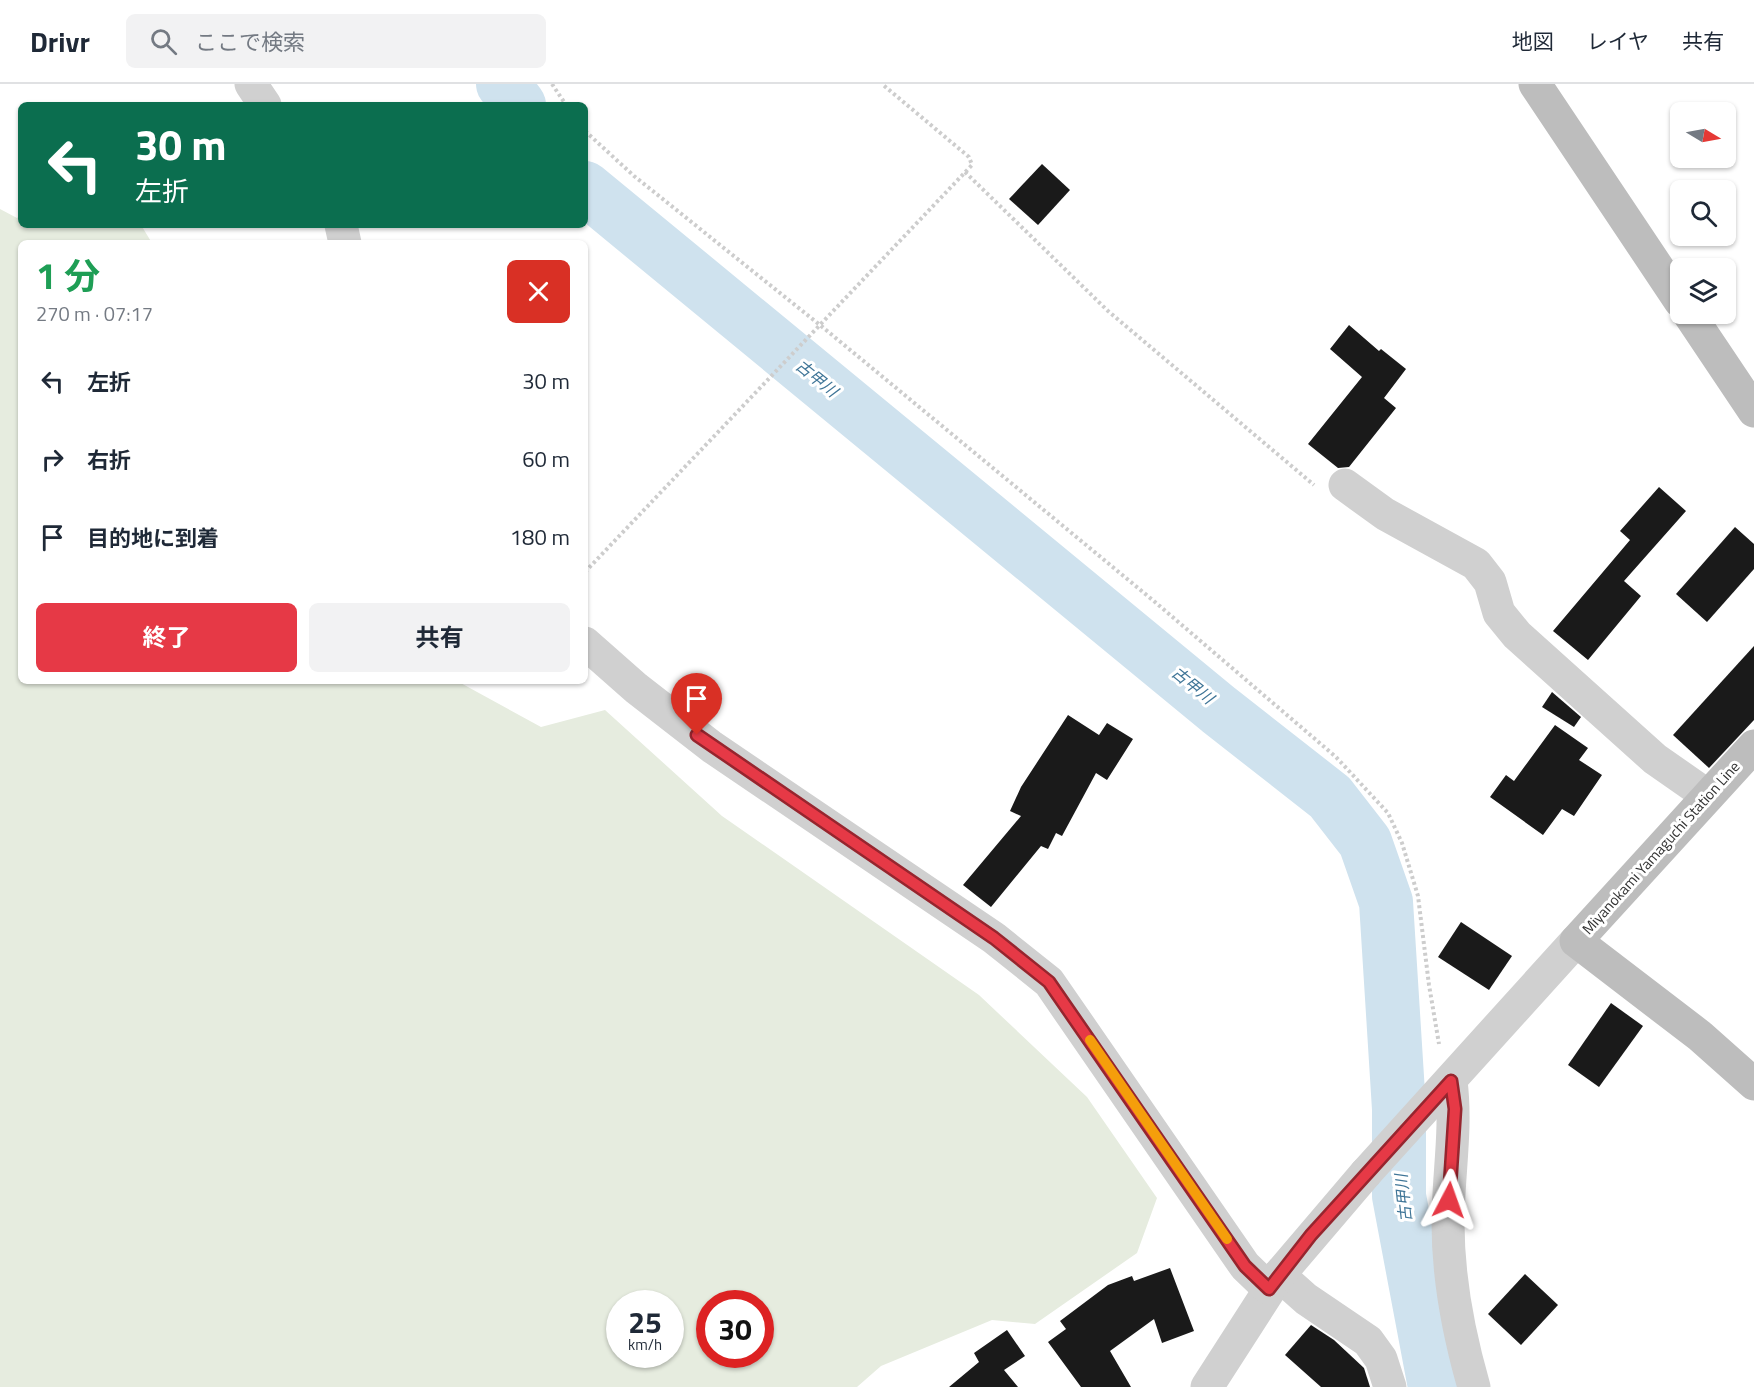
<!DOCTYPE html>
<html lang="ja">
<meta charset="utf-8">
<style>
:root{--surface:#fff;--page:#f2f2f3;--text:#1f2937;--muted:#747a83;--line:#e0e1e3;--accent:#e63946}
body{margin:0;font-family:"Titillium Web","Noto Sans JP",sans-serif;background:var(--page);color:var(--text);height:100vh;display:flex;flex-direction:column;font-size:22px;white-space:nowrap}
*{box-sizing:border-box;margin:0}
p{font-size:20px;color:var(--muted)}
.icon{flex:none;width:33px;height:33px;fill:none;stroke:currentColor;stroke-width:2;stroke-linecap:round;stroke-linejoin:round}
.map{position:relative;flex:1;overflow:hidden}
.panel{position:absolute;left:18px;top:156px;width:570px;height:444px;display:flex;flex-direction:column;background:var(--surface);border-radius:9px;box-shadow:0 2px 4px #0004}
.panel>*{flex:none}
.guide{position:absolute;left:18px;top:18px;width:570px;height:126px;border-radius:9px;box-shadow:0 2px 4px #0004;background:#0b6e4f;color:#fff;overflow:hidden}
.needle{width:39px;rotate:100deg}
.fabs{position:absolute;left:1670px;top:18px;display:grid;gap:12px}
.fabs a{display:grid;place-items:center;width:66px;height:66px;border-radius:9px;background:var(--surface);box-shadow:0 2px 4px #0004;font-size:30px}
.speed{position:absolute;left:606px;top:1206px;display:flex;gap:12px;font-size:30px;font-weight:700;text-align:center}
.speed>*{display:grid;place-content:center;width:78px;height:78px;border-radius:50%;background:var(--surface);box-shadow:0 2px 4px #0004;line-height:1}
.speed small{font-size:15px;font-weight:400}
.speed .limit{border:9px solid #d22;background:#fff;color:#111}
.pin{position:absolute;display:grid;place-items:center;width:51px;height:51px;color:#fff;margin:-62px -26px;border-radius:50% 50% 50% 0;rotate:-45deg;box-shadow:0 0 6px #0007}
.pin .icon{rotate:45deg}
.me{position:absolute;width:66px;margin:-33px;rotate:4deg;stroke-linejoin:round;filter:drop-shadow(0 0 4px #0008)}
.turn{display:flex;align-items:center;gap:21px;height:126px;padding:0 18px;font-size:27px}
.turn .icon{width:78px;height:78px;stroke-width:2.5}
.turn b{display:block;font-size:42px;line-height:51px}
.round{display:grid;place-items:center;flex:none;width:63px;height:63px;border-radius:9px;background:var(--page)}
.overview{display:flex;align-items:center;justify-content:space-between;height:102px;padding:0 18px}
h1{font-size:36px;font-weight:700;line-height:45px;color:#1e9e55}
.button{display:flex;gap:12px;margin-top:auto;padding:12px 18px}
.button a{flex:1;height:69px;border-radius:9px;background:var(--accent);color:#fff;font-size:24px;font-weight:700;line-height:69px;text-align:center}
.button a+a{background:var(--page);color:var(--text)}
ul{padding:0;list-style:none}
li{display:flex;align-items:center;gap:18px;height:78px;padding:0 18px}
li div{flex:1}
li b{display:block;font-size:22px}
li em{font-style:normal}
header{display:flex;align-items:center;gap:36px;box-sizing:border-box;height:84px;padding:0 30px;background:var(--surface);border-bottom:2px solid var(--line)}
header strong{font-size:28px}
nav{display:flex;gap:33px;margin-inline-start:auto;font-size:21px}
.search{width:420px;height:54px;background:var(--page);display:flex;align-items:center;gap:15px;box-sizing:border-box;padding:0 21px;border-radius:9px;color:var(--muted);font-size:22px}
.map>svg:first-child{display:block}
.green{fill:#e6ecdf;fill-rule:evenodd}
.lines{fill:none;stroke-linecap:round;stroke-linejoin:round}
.river{stroke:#cfe2ee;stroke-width:54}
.building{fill:#1a1a1a}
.path{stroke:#cdcdcd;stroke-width:4;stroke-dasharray:3 3;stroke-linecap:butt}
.minor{stroke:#d0d0d0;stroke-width:33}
.tertiary{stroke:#d0d0d0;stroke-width:33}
.secondary{stroke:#bdbdbd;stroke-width:33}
.route-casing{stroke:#96252e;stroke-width:15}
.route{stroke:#e63946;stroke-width:10}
.slow{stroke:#f59e0b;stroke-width:10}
.labels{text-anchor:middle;stroke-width:6;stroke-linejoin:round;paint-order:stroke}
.street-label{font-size:15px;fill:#333;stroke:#fff}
.water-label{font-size:16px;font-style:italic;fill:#3f7597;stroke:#fff}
</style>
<header>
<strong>Drivr</strong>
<div class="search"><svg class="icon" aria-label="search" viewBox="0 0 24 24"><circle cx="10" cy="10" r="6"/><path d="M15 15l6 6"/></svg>ここで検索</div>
<nav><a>地図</a><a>レイヤ</a><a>共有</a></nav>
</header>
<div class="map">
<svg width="1754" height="1303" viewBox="0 0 1754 1303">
<rect width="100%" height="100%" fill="#fff"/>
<!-- green -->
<path class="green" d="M0 125 17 134 21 131V141H141L152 159H21V597H457L541 643 605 626 722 732 979 911 1087 1013 1157 1114 1137 1169 1035 1240 992 1236 881 1282 857 1303H0ZM620 1220H670V1270H620ZM710 1220H760V1270H710Z"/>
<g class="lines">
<!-- river -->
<g class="river">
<polyline points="503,0 519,21"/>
<polyline points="585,104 1219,626 1330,713 1365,758 1386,818 1399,1025 1399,1112 1435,1303"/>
</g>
</g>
<!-- building -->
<g class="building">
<polygon points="1042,80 1070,106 1038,141 1009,115"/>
<polygon points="1349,241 1379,267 1381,265 1406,285 1384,314 1396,324 1349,383 1338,384 1308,360 1362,293 1330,265"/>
<polygon points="1659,403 1686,427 1624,497 1641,512 1588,576 1553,547 1630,456 1620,447"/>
<polygon points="1735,443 1754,460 1754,485 1707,538 1676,510"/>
<polygon points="1754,562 1754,636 1709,684 1673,651"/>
<polygon points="1552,608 1581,633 1574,643 1542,623"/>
<polygon points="1068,631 1099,651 1107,639 1133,655 1107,696 1096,689 1062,752 1056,749 1048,765 1041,762 991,823 963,801 1021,732 1010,727 1021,703"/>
<polygon points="1555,641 1588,664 1579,676 1602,691 1574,732 1562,725 1543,751 1490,713 1506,691 1514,697"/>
<polygon points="1461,838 1512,872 1489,906 1438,873"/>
<polygon points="1611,919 1643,942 1599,1003 1568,981"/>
<polygon points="1170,1184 1194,1247 1162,1259 1154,1235 1110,1267 1131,1303 1081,1303 1048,1258 1066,1245 1060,1237 1108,1201 1132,1192 1134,1197"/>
<polygon points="1525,1190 1558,1221 1521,1261 1488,1230"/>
<polygon points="1311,1241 1334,1256 1364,1284 1370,1303 1321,1303 1285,1271"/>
<polygon points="1007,1246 1025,1272 1004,1286 1018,1303 949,1303 979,1278 974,1269"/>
</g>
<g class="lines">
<!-- path -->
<g class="path">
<polyline points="552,0 566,21"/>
<polyline points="585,47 634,92 820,241 1155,518 1336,673 1388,729 1402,759 1418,812 1429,901 1439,960"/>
<polyline points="965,88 1108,227 1314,401"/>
<polyline points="585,488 972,81 969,73 882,0"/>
</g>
<!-- minor -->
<g class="minor">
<polyline points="1345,401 1385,430 1476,480 1490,498 1499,529 1517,551 1655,675 1708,712"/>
<path d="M1451 997C1457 1045 1448 1092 1448 1139 1448 1194 1459 1251 1474 1303"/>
<polyline points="1279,1191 1306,1215 1368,1257 1381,1275 1390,1303"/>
<polyline points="1207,1303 1279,1191 1366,1089"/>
</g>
<!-- tertiary -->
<g class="tertiary">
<polyline points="251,0 265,21"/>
<polyline points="341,141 345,159"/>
<polyline points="585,559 636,604 712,663 994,854 1049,898 1245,1182 1269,1205"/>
<polyline points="1366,1089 1576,857"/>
</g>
<!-- secondary -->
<g class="secondary">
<polyline points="1535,0 1680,217"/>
<polyline points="1689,230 1754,327"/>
<polyline points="1754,662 1576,857 1700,952 1754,1000"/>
</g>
</g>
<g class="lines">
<!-- route casing -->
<g class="route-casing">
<polyline id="route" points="697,651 994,854 1049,898 1245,1182 1269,1205 1311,1151 1451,997 1455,1025 1449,1116"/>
</g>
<!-- route -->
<use href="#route" class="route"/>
<!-- slow -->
<polyline class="slow" points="1090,956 1227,1155"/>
</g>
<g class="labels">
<!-- street labels -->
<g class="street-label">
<text transform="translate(1661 764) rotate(-48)" y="5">Miyanokami Yamaguchi Station Line</text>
</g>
<!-- water labels -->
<g class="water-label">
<text transform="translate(817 294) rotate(39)" y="6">古甲川</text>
<text transform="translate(1193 601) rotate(39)" y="6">古甲川</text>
<text transform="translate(1403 1114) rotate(-96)" y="6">古甲川</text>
</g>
</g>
</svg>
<div class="fabs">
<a><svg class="needle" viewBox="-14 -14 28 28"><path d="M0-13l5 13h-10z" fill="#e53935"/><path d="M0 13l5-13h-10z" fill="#747a83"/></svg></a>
<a><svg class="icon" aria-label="search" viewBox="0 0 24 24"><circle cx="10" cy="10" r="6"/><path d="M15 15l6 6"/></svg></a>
<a><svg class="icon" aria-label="layers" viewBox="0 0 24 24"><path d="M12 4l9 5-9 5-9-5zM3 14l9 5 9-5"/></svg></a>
</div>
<div class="speed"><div>25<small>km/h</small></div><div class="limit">30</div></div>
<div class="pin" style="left:697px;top:651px;background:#d93025"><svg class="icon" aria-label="arrive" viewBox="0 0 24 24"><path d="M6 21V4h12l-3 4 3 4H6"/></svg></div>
<svg class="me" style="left:1449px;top:1116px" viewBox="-20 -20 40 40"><path d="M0-17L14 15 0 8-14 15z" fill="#e63946" stroke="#fff" stroke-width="4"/></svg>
<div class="guide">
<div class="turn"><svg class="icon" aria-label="left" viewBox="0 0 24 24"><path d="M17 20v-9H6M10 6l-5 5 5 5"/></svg><div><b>30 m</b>左折</div></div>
</div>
<section class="panel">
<div class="overview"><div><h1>1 分</h1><p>270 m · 07:17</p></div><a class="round" style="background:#d93025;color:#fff"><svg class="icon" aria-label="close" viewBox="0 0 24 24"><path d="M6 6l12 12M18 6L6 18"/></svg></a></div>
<ul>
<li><svg class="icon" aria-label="left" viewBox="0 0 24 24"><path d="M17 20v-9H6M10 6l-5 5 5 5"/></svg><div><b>左折</b></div><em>30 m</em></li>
<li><svg class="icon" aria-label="right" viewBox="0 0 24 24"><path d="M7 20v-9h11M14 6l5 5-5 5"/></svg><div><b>右折</b></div><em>60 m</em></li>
<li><svg class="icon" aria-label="arrive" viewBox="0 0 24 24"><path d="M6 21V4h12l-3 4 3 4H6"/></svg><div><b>目的地に到着</b></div><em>180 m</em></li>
</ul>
<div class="button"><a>終了</a><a>共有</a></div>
</section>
</div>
